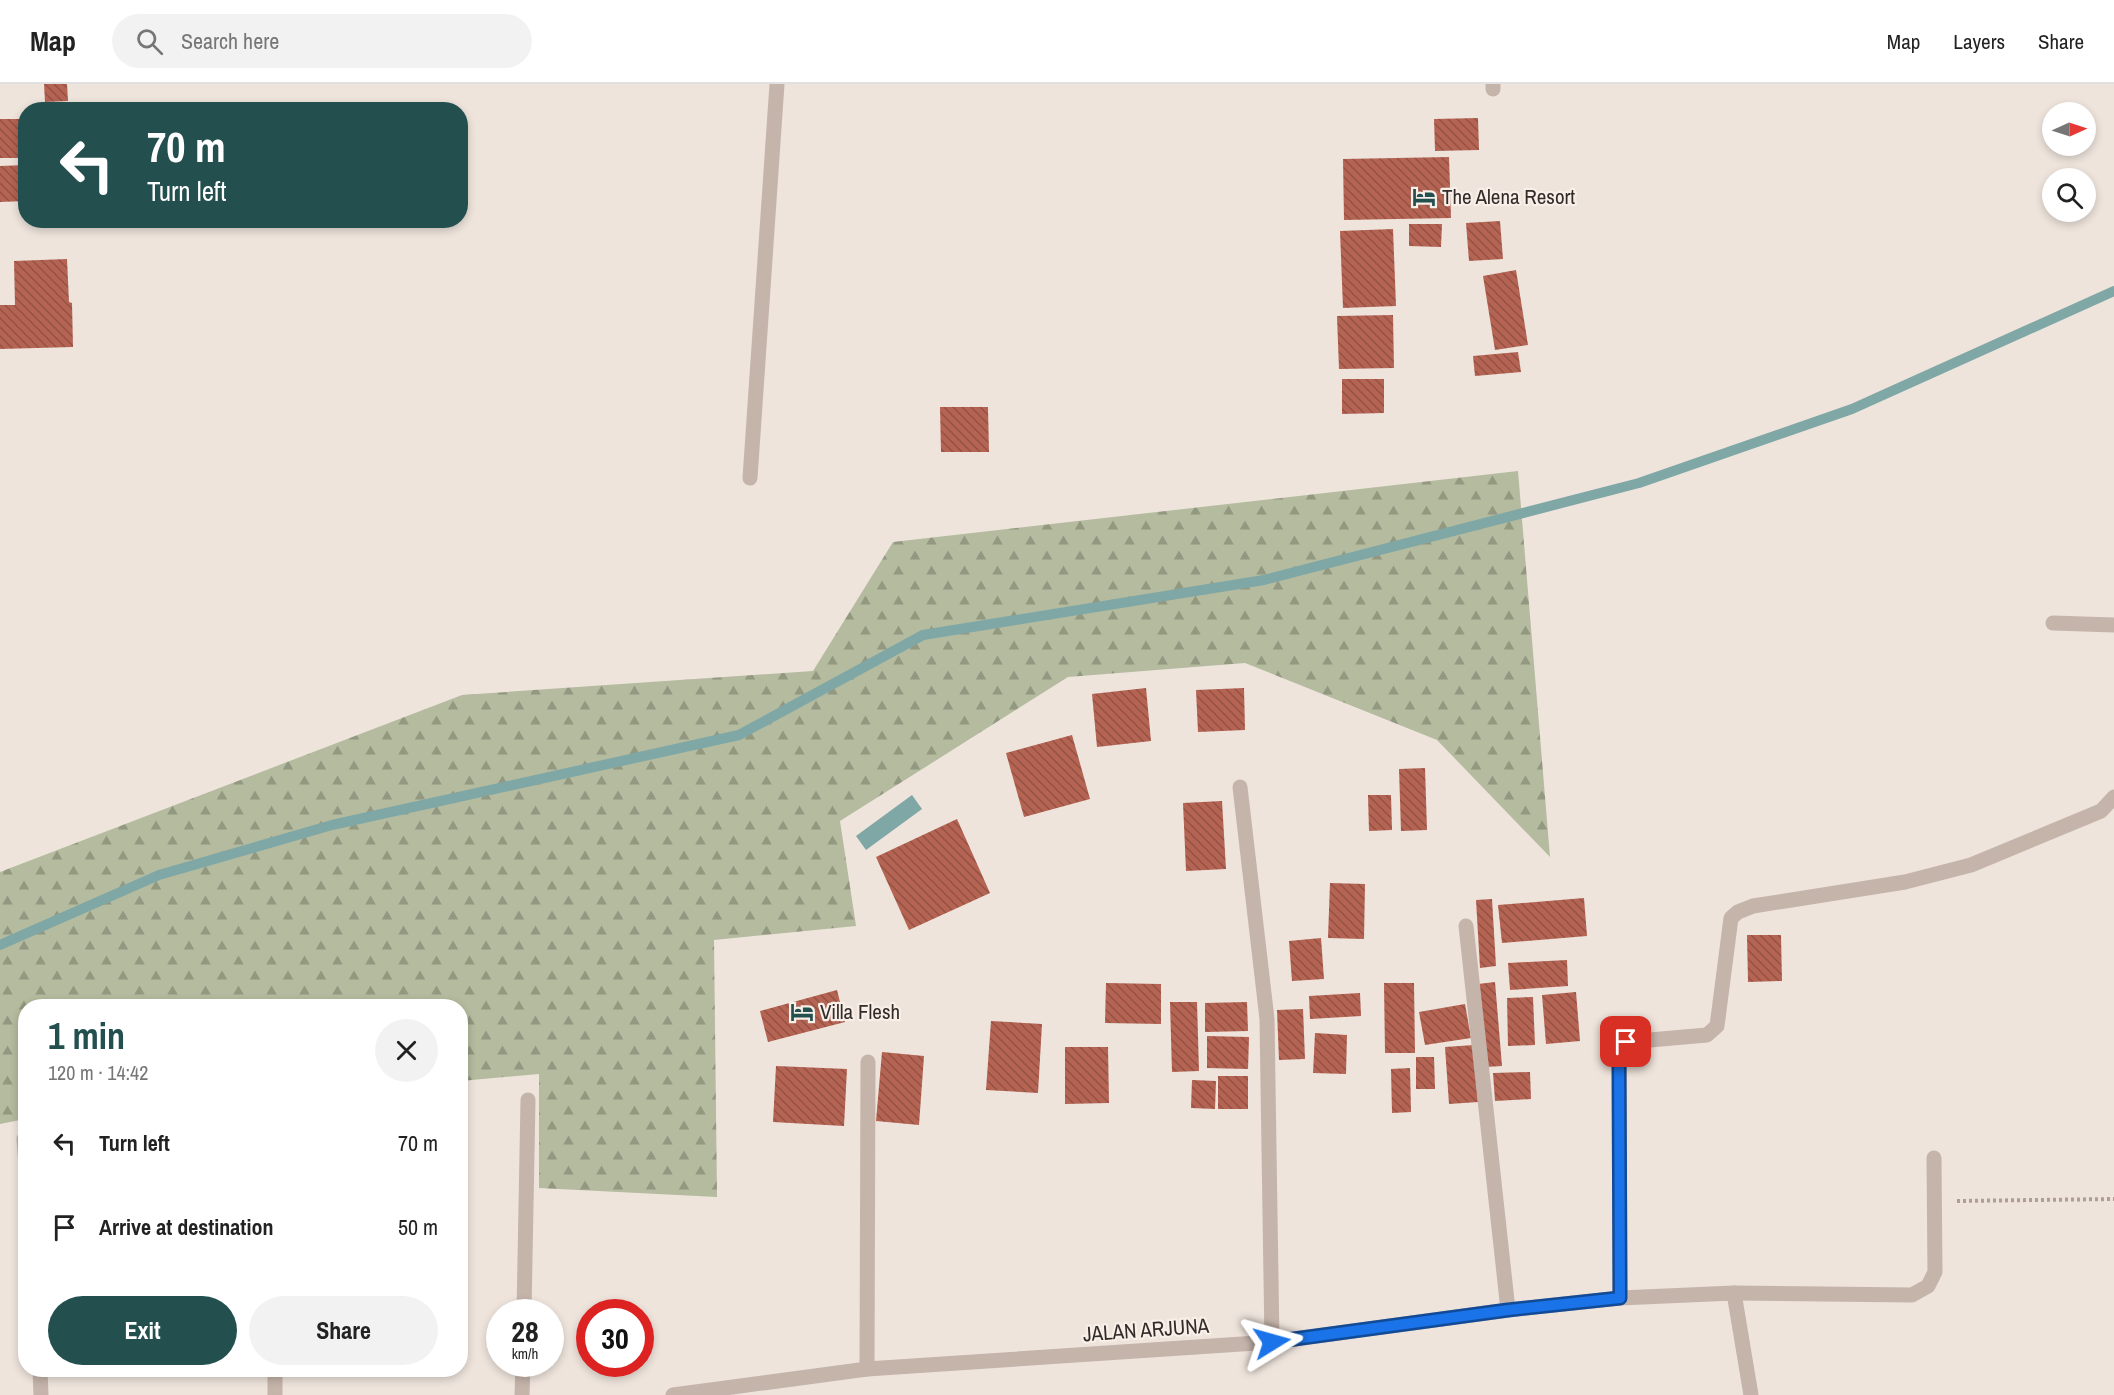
<!DOCTYPE html>
<meta charset="utf-8">
<style>
:root{--surface:#fff;--page:#f2f2f2;--text:#222;--muted:#767676;--line:#e0e0e0;--accent:#234f4e}
body{margin:0;font-family:"Archivo Narrow",sans-serif;background:var(--page);color:var(--text);height:100vh;display:flex;flex-direction:column;font-size:22px;white-space:nowrap}
*{box-sizing:border-box;margin:0}
p{font-size:20px;color:var(--muted)}
.icon{flex:none;width:33px;height:33px;fill:none;stroke:currentColor;stroke-width:2;stroke-linecap:round;stroke-linejoin:round}
.map{position:relative;flex:1;overflow:hidden}
.panel{position:absolute;left:18px;top:915px;width:450px;height:378px;display:flex;flex-direction:column;background:var(--surface);border-radius:24px;box-shadow:0 3px 9px #0003}
.panel>*{flex:none}
.guide{position:absolute;left:18px;top:18px;width:450px;height:126px;border-radius:24px;box-shadow:0 3px 9px #0003;background:#234f4e;color:#fff;overflow:hidden}
.needle{width:39px;rotate:87deg}
.buttons{position:absolute;left:2042px;top:18px;display:grid;gap:12px}
.buttons a{display:grid;place-items:center;width:54px;height:54px;border-radius:50%;background:var(--surface);box-shadow:0 3px 9px #0003;font-size:30px}
.speed{position:absolute;left:486px;top:1215px;display:flex;gap:12px;font-size:30px;font-weight:700;text-align:center}
.speed>*{display:grid;place-content:center;width:78px;height:78px;border-radius:50%;background:var(--surface);box-shadow:0 3px 9px #0003;line-height:1}
.speed small{font-size:15px;font-weight:400}
.speed .limit{border:9px solid #d22;background:#fff;color:#111}
.pin{position:absolute;display:grid;place-items:center;width:51px;height:51px;color:#fff;margin:-26px;border-radius:12px;box-shadow:0 3px 9px #0006}
.me{position:absolute;width:66px;margin:-33px;rotate:82deg;stroke-linejoin:round;filter:drop-shadow(0 0 4px #0008)}
.turn{display:flex;align-items:center;gap:21px;height:126px;padding:0 30px;font-size:27px}
.turn .icon{width:78px;height:78px;stroke-width:2.5}
.turn b{display:block;font-size:42px;line-height:51px}
.round{display:grid;place-items:center;flex:none;width:63px;height:63px;border-radius:32px;background:var(--page)}
.headline{display:flex;align-items:center;justify-content:space-between;height:102px;padding:0 30px}
h1{font-size:36px;font-weight:700;line-height:45px;color:var(--accent)}
.button{display:flex;gap:12px;margin-top:auto;padding:12px 30px}
.button a{flex:1;height:69px;border-radius:36px;background:var(--accent);color:#fff;font-size:24px;font-weight:700;line-height:69px;text-align:center}
.button a+a{background:var(--page);color:var(--text)}
ul{padding:0;list-style:none}
li{display:flex;align-items:center;gap:18px;height:84px;padding:0 30px}
li div{flex:1}
li b{display:block;font-size:22px}
li em{font-style:normal}
header{display:flex;align-items:center;gap:36px;box-sizing:border-box;height:84px;padding:0 30px;background:var(--surface);border-bottom:2px solid var(--line)}
header strong{font-size:28px}
nav{display:flex;gap:33px;margin-inline-start:auto;font-size:21px}
.search{width:420px;height:54px;background:var(--page);display:flex;align-items:center;gap:15px;box-sizing:border-box;padding:0 21px;border-radius:33px;color:var(--muted);font-size:22px}
.map>svg:first-child{display:block}
.forest{fill:url(#forest-firs)}
.water{fill:#7fa7a6}
.lines{fill:none;stroke-linecap:round;stroke-linejoin:round}
.stream{stroke:#7fa7a6;stroke-width:10}
.building{fill:url(#building-back-hatch)}
.path{stroke:#b09e94;stroke-width:4;stroke-dasharray:3 3;stroke-linecap:butt}
.minor{stroke:#c5b4aa;stroke-width:15}
.route-casing{stroke:#114b97;stroke-width:15}
.route{stroke:#1a73e8;stroke-width:10}
.labels{text-anchor:middle;stroke-width:4.5;stroke-linejoin:round;paint-order:stroke}
.poi-label{font-size:21px;fill:#332b28;stroke:#f7efe8;text-anchor:start}
.street-label{font-size:21px;fill:#332b28;stroke:#f7efe8}
</style>
<header>
<strong>Map</strong>
<div class="search"><svg class="icon" aria-label="search" viewBox="0 0 24 24"><circle cx="10" cy="10" r="6"/><path d="M15 15l6 6"/></svg>Search here</div>
<nav><a>Map</a><a>Layers</a><a>Share</a></nav>
</header>
<div class="map">
<svg width="2114" height="1311" viewBox="0 0 2114 1311">
<defs>
<pattern id="forest-firs" width="22" height="20" patternUnits="userSpaceOnUse" patternTransform="scale(1.5)"><rect width="22" height="20" fill="#b4bb9e"/><path d="M5 1l3.5 6h-7zM16 11l3.5 6h-7z" fill="#939881"/></pattern>
<pattern id="building-back-hatch" width="6" height="6" patternUnits="userSpaceOnUse" patternTransform="scale(1.5)"><rect width="6" height="6" fill="#b56353"/><path d="M-1 5l2 2M0 0l6 6M5-1l2 2" fill="none" stroke="#945245"/></pattern>
</defs>
<rect width="100%" height="100%" fill="#eee4dc"/>
<!-- forest -->
<polygon class="forest" points="1518,387 1550,773 1437,656 1245,579 1068,593 840,737 856,842 714,856 717,1113 539,1104 539,990 461,997 460,922 26,922 25,1035 0,1040 0,788 462,611 813,587 893,458"/>
<!-- water -->
<polygon class="water" points="912,711 922,725 866,766 856,752"/>
<g class="lines">
<!-- stream -->
<polyline class="stream" points="0,861 159,791 332,741 739,651 923,551 1264,496 1639,399 1852,325 2114,207"/>
</g>
<!-- building -->
<g class="building">
<polygon points="44,0 67,0 68,17 45,18"/>
<polygon points="1478,34 1479,66 1435,67 1434,35"/>
<rect x="0" y="35" width="26" height="39"/>
<polygon points="1449,73 1451,134 1344,136 1343,75"/>
<polygon points="26,81 26,117 0,118 0,82"/>
<polygon points="1500,137 1503,175 1469,177 1466,139"/>
<polygon points="1409,140 1442,140 1441,163 1409,162"/>
<polygon points="1393,145 1396,222 1343,224 1340,147"/>
<polygon points="67,175 69,218 72,219 73,263 0,265 0,221 15,221 14,177"/>
<polygon points="1516,186 1528,261 1495,266 1483,192"/>
<polygon points="1393,231 1394,284 1339,285 1337,232"/>
<polygon points="1518,268 1521,288 1475,292 1473,272"/>
<polygon points="1342,295 1384,295 1384,329 1342,330"/>
<polygon points="940,323 988,323 989,368 941,368"/>
<polygon points="1146,604 1151,657 1097,663 1092,610"/>
<polygon points="1244,604 1245,646 1198,648 1196,606"/>
<polygon points="1072,651 1090,715 1024,733 1006,669"/>
<polygon points="1425,684 1427,746 1401,747 1399,685"/>
<polygon points="1368,711 1391,711 1392,746 1369,747"/>
<polygon points="1222,717 1226,785 1186,787 1183,719"/>
<polygon points="957,735 990,809 909,846 876,773"/>
<polygon points="1330,799 1365,800 1364,855 1328,854"/>
<polygon points="1584,814 1587,852 1502,859 1498,821"/>
<polygon points="1492,815 1496,882 1480,884 1476,816"/>
<polygon points="1747,851 1781,851 1782,897 1748,898"/>
<polygon points="1321,854 1324,895 1292,897 1289,857"/>
<polygon points="1567,876 1568,902 1510,906 1508,879"/>
<polygon points="1495,898 1502,982 1485,983 1478,900"/>
<polygon points="1106,899 1161,900 1161,940 1105,939"/>
<polygon points="1384,899 1414,899 1415,969 1385,969"/>
<polygon points="837,906 845,938 768,958 760,927"/>
<polygon points="1576,908 1580,957 1546,960 1542,911"/>
<polygon points="1360,909 1361,932 1310,935 1309,912"/>
<polygon points="1533,913 1535,961 1508,962 1507,914"/>
<polygon points="1170,918 1197,918 1199,987 1172,988"/>
<polygon points="1247,918 1248,947 1205,948 1205,919"/>
<polygon points="1465,920 1471,954 1425,961 1419,928"/>
<polygon points="1303,925 1305,975 1279,976 1277,926"/>
<polygon points="991,937 1042,940 1038,1009 986,1006"/>
<polygon points="1315,949 1347,951 1346,990 1313,989"/>
<polygon points="1207,952 1249,953 1248,985 1207,984"/>
<polygon points="1474,961 1478,1018 1449,1020 1445,963"/>
<polygon points="1065,963 1108,963 1109,1019 1065,1020"/>
<polygon points="882,968 924,972 919,1041 876,1037"/>
<polygon points="1416,973 1434,973 1435,1005 1416,1005"/>
<polygon points="776,982 847,985 844,1042 773,1038"/>
<polygon points="1410,984 1411,1028 1392,1029 1391,985"/>
<polygon points="1530,988 1531,1015 1495,1017 1493,989"/>
<rect x="1218" y="992" width="30" height="33"/>
<polygon points="1192,996 1216,997 1215,1025 1191,1024"/>
</g>
<g class="lines">
<!-- path -->
<polyline class="path" points="1957,1117 2114,1115"/>
<!-- minor -->
<g class="minor">
<polyline points="1493,0 1493,5"/>
<polyline points="750,394 777,0"/>
<polyline points="2053,539 2114,541"/>
<polyline points="1240,703 1267,935 1272,1258"/>
<polyline points="1466,842 1508,1226"/>
<polyline points="24,1055 26,1082"/>
<polyline points="1734,1209 1912,1211 1928,1202 1935,1188 1934,1074"/>
<polyline points="1620,1214 1619,969 1627,958 1707,951 1717,942 1731,834 1738,828 1753,822 1905,798 1971,781 2101,727 2114,713"/>
<polyline points="524,1228 528,1016"/>
<polyline points="867,1285 868,978"/>
<polyline points="40,1286 41,1311"/>
<polyline points="275,1311 275,1286"/>
<polyline points="522,1311 523,1280"/>
<polyline points="673,1311 867,1285 1272,1258 1508,1226 1620,1214 1734,1209 1751,1311"/>
</g>
</g>
<g class="lines">
<!-- route casing -->
<g class="route-casing">
<polyline id="route" points="1272,1258 1508,1226 1620,1214 1619,969 1626,958"/>
</g>
<!-- route -->
<use href="#route" class="route"/>
</g>
<!-- icons -->
<defs>
<g id="hotel-bare" transform="scale(1.8)"><path d="M-6-4.5h1.5V1H6V5H4.5V3h-9V5H-6ZM-4 0a1.8 1.8 0 1 1 3.6 0ZM.5 0V-2.5h3Q6-2.5 6 0Z" fill="#234f4e" stroke="#f7efe8" stroke-width="2.5" paint-order="stroke"/></g>
</defs>
<g fill-rule="evenodd">
<use href="#hotel-bare" x="1424" y="113"/>
<use href="#hotel-bare" x="802" y="928"/>
</g>
<g class="labels">
<!-- poi labels -->
<g class="poi-label">
<text x="1442" y="120">The Alena Resort</text>
<text x="820" y="935">Villa Flesh</text>
</g>
<!-- street labels -->
<g class="street-label">
<text transform="translate(1146 1246) rotate(-4)" y="7">JALAN ARJUNA</text>
</g>
</g>
</svg>
<div class="buttons">
<a><svg class="needle" viewBox="-14 -14 28 28"><path d="M0-13l5 13h-10z" fill="#e53935"/><path d="M0 13l5-13h-10z" fill="#767676"/></svg></a>
<a><svg class="icon" aria-label="search" viewBox="0 0 24 24"><circle cx="10" cy="10" r="6"/><path d="M15 15l6 6"/></svg></a>
</div>
<div class="speed"><div>28<small>km/h</small></div><div class="limit">30</div></div>
<div class="pin" style="left:1626px;top:958px;background:#d93025"><svg class="icon" aria-label="arrive" viewBox="0 0 24 24"><path d="M6 21V4h12l-3 4 3 4H6"/></svg></div>
<svg class="me" style="left:1272px;top:1258px" viewBox="-20 -20 40 40"><path d="M0-17L14 15 0 8-14 15z" fill="#1a73e8" stroke="#fff" stroke-width="4"/></svg>
<div class="guide">
<div class="turn"><svg class="icon" aria-label="left" viewBox="0 0 24 24"><path d="M17 20v-9H6M10 6l-5 5 5 5"/></svg><div><b>70 m</b>Turn left</div></div>
</div>
<section class="panel">
<div class="headline"><div><h1>1 min</h1><p>120 m · 14:42</p></div><a class="round"><svg class="icon" aria-label="close" viewBox="0 0 24 24"><path d="M6 6l12 12M18 6L6 18"/></svg></a></div>
<ul>
<li><svg class="icon" aria-label="left" viewBox="0 0 24 24"><path d="M17 20v-9H6M10 6l-5 5 5 5"/></svg><div><b>Turn left</b></div><em>70 m</em></li>
<li><svg class="icon" aria-label="arrive" viewBox="0 0 24 24"><path d="M6 21V4h12l-3 4 3 4H6"/></svg><div><b>Arrive at destination</b></div><em>50 m</em></li>
</ul>
<div class="button"><a>Exit</a><a>Share</a></div>
</section>
</div>
